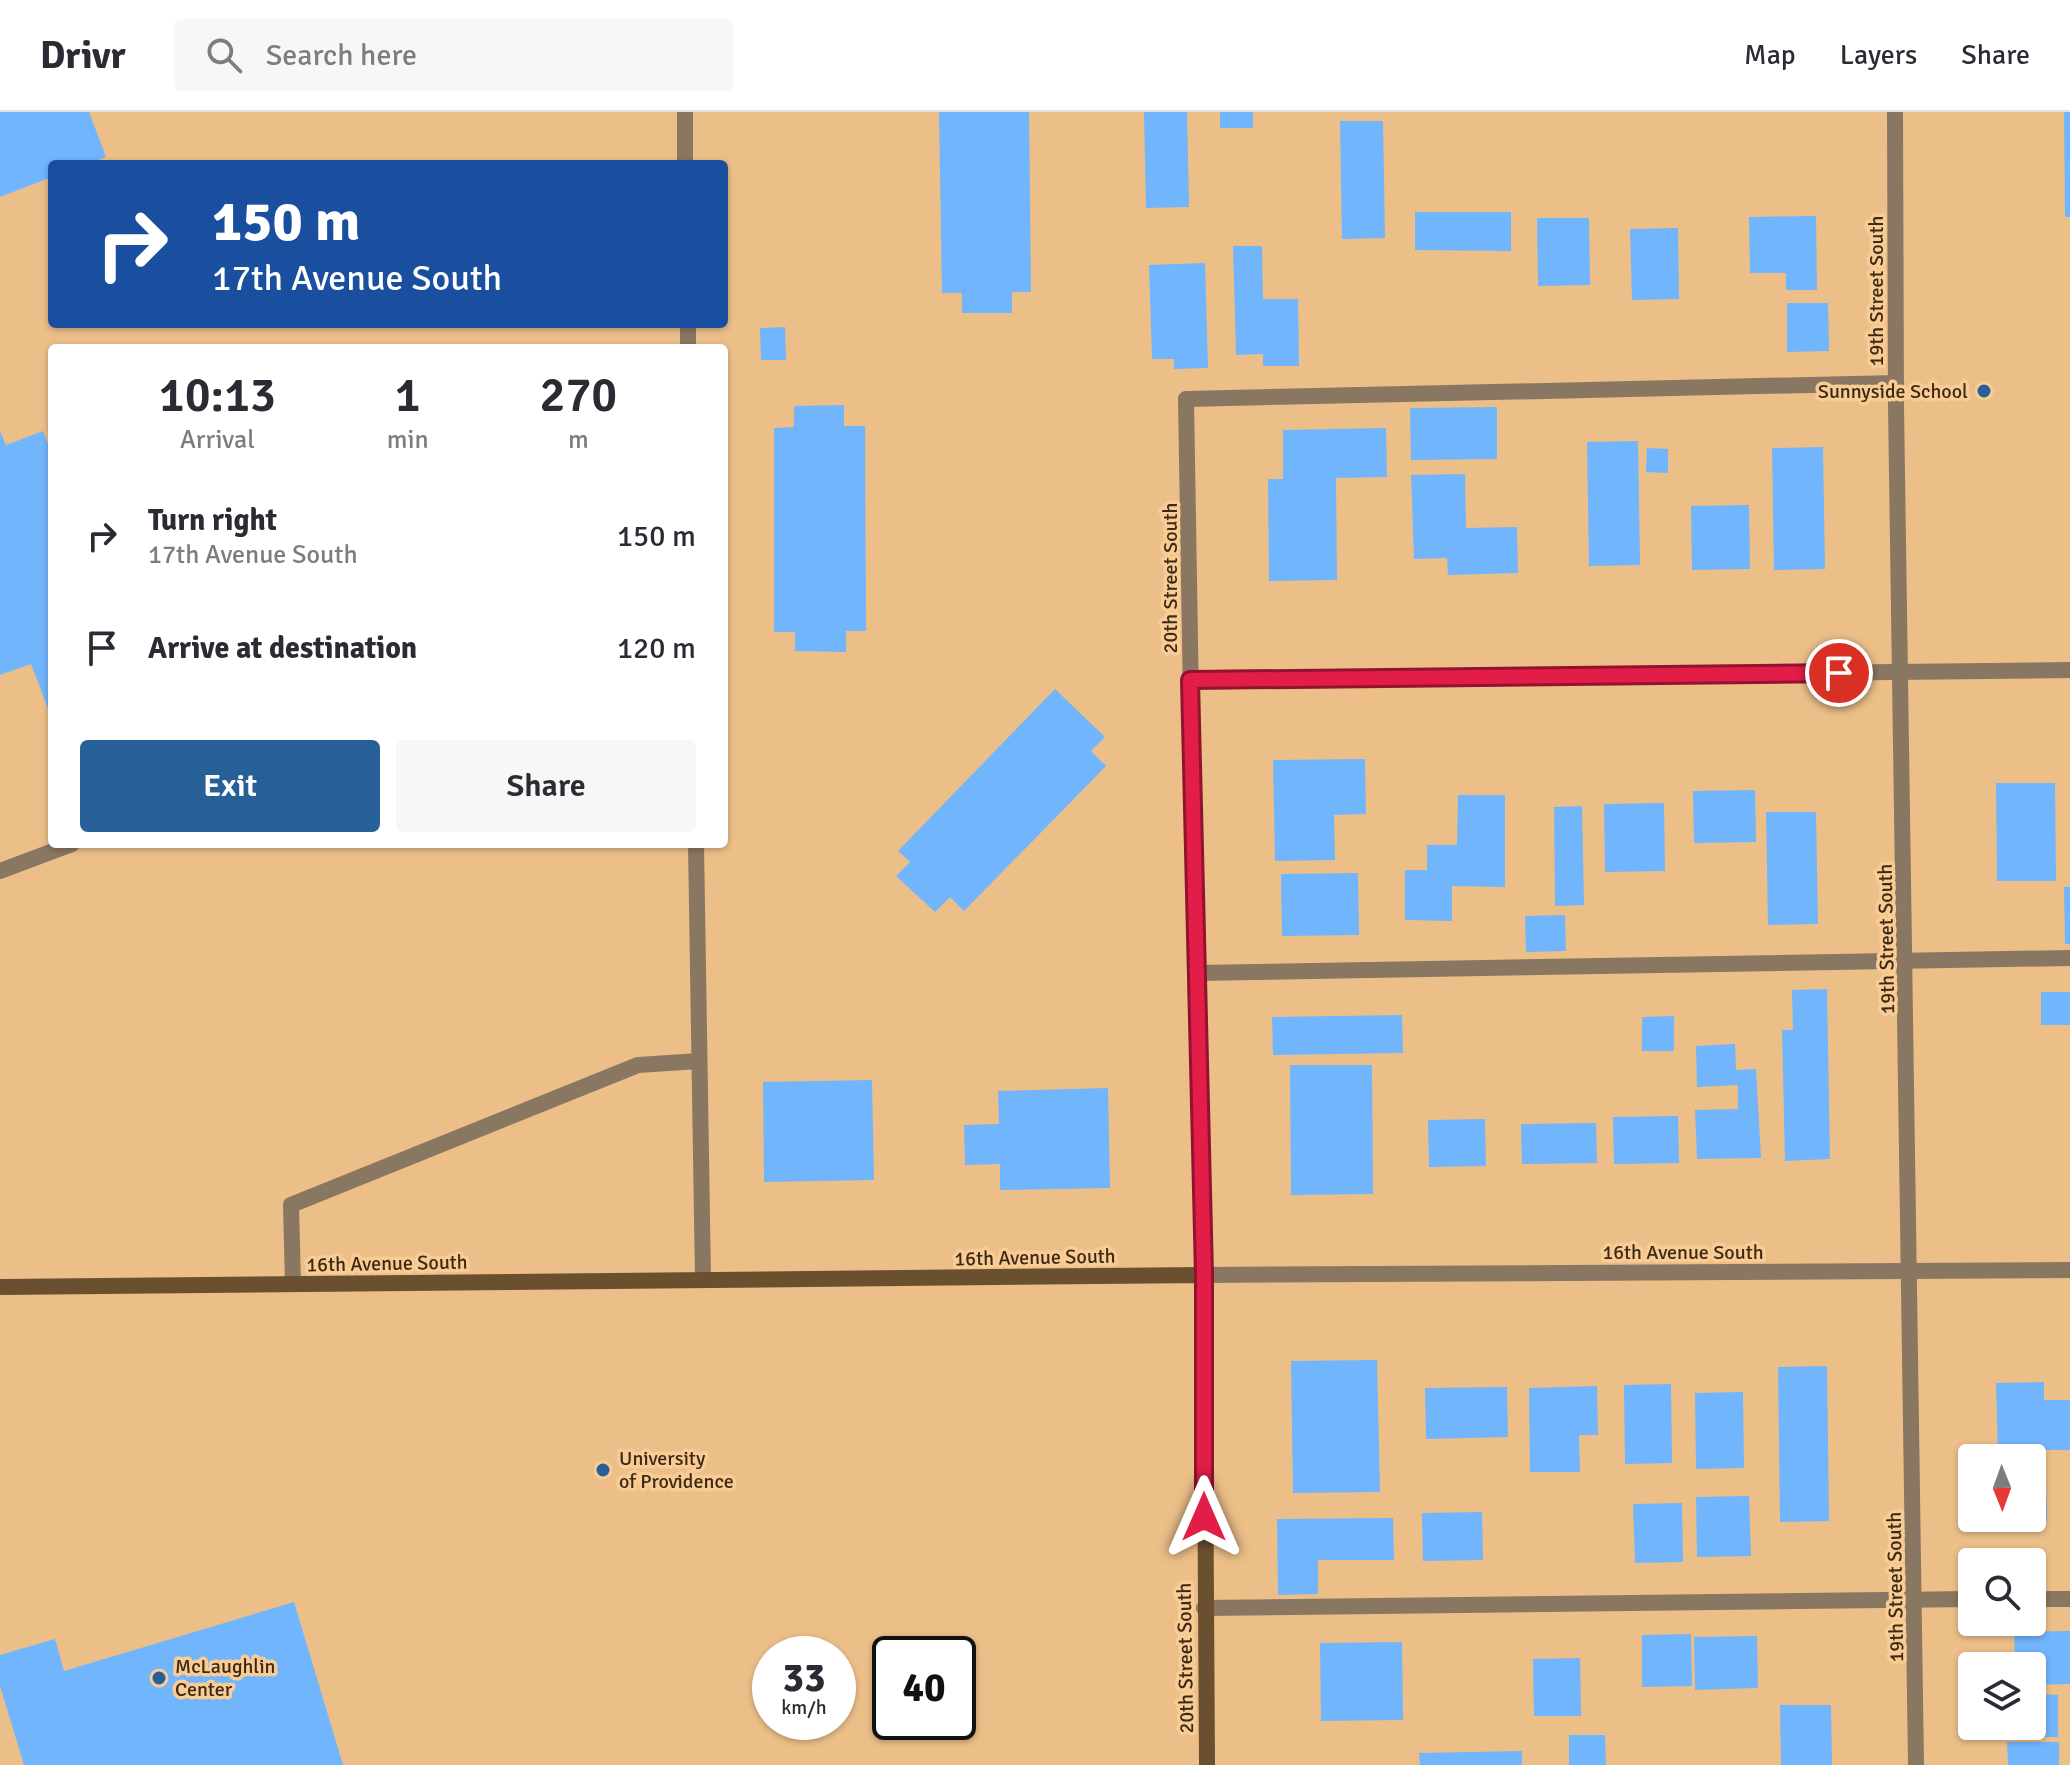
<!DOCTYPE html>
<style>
:root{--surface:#fff;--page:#f7f7f7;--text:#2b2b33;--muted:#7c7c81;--line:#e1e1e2;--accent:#276097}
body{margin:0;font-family:Signika,sans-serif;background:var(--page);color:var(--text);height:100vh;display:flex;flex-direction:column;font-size:30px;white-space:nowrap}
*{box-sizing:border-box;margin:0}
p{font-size:26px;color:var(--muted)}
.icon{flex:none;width:44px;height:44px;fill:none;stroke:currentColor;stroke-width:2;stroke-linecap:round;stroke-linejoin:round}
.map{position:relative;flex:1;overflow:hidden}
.sheet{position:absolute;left:48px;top:232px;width:680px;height:504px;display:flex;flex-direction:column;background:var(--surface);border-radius:8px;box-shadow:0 2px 6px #0004}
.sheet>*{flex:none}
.banner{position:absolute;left:48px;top:48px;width:680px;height:168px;border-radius:8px;box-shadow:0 2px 6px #0004;background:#1a4fa0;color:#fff;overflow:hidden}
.needle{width:52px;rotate:179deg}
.tools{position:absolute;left:1958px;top:1332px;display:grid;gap:16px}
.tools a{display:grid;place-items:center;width:88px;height:88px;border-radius:8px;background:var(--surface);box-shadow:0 2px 6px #0004;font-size:40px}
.speed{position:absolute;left:752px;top:1524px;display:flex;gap:16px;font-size:40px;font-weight:700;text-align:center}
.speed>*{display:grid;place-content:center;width:104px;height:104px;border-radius:50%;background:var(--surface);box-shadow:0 2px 6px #0004;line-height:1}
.speed small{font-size:20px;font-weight:400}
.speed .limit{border:4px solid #111;border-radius:12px;background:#fff;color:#111}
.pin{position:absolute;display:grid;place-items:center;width:68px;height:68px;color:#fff;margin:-34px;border:4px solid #fff;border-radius:50%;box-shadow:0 2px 8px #0007}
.me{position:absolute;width:88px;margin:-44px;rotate:0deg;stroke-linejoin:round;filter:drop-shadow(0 0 6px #0008)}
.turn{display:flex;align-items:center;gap:28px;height:168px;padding:0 32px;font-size:36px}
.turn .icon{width:104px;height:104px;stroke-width:2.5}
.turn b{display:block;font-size:56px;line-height:68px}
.eta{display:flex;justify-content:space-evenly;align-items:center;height:136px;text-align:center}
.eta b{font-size:48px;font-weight:600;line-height:56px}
.primary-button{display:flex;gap:16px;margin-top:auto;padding:16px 32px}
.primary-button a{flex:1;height:92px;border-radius:8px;background:var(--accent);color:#fff;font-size:32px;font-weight:600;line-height:92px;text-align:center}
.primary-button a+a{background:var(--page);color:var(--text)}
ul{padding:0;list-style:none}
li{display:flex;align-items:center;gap:24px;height:112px;padding:0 32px}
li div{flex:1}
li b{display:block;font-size:30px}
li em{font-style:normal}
header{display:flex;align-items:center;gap:48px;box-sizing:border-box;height:112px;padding:0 40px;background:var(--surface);border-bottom:2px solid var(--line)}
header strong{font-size:38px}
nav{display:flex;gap:44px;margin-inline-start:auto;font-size:28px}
.search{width:560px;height:72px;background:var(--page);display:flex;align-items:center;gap:20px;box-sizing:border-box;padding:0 28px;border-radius:8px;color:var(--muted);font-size:30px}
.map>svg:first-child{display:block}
.building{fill:#71b5fc}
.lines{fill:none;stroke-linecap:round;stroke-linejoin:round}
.lane{stroke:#8a7761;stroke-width:16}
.street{stroke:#8a7761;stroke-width:16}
.secondary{stroke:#6b5030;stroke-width:16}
.route-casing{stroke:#92132f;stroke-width:20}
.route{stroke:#e11d48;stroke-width:14}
.poi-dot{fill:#276097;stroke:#f9cb95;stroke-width:3}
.labels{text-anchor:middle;stroke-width:7;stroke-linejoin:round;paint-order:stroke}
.street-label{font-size:20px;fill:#3c2a14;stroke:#f9cb95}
.poi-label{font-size:20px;fill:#3c2a14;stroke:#f9cb95;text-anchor:start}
</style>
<header>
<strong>Drivr</strong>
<div class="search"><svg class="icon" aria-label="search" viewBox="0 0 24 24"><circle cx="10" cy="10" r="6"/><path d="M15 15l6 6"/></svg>Search here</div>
<nav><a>Map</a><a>Layers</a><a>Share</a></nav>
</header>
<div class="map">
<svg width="2070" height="1653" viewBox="0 0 2070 1653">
<rect width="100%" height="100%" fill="#ecbf89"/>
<!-- building -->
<g class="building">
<polygon points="0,0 89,0 106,45 87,52 52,52 52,65 0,85"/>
<polygon points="939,0 1029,0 1031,180 1012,180 1012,201 962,201 962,181 942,181"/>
<polygon points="1144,0 1187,0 1189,95 1146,96"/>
<rect x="1220" y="0" width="33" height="16"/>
<polygon points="2064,0 2070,0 2070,105 2065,105"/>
<polygon points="1340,9 1383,9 1385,126 1342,127"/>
<polygon points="1415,100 1511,100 1511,139 1415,138"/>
<polygon points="1816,104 1817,178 1786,178 1786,161 1750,161 1749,105"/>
<polygon points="1537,106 1589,106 1590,173 1538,174"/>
<polygon points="1678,116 1679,187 1632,188 1630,117"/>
<polygon points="1233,134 1262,134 1263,187 1298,187 1299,254 1263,254 1263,242 1236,243"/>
<polygon points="1205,151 1208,256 1174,257 1174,247 1152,247 1149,153"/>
<polygon points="1787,191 1828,191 1829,239 1787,240"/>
<polygon points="785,215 786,248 761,248 760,216"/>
<polygon points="844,293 844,314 865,314 866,519 846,519 846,540 795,539 795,520 774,520 774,316 794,315 794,294"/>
<polygon points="1497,295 1497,347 1411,348 1410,296"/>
<polygon points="1386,316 1387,365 1336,366 1337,468 1269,469 1268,367 1283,367 1283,318"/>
<polygon points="0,319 6,333 43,319 52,343 52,607 31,552 0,563"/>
<polygon points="1638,329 1640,453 1589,454 1587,330"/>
<polygon points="1823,335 1825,457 1774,458 1772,336"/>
<polygon points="1647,336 1668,337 1668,361 1646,360"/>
<polygon points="1465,362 1466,416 1517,415 1518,461 1448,463 1447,446 1414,447 1411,363"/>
<polygon points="1749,393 1750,457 1692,458 1691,394"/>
<polygon points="1055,577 1105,625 1091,639 1106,654 964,799 950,785 935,800 896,764 910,750 898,739"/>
<polygon points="1365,647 1366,702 1334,703 1335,748 1275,749 1273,648"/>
<polygon points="1996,671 2055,671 2056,769 1997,769"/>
<polygon points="1755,678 1756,730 1694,731 1693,679"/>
<polygon points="1458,683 1505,683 1505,775 1452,774 1452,809 1405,808 1405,758 1427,758 1427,733 1457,733"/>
<polygon points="1664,691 1665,759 1605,760 1604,692"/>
<polygon points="1582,694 1584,793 1555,794 1554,695"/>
<polygon points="1766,700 1816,700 1818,812 1768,813"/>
<polygon points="1358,761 1359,823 1282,824 1281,762"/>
<polygon points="2064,775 2070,775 2070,832 2065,832"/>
<polygon points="1565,803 1566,839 1526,840 1525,804"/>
<polygon points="1827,877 1830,1047 1785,1049 1782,918 1793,918 1792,878"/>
<rect x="2041" y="880" width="29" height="33"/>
<polygon points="1402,903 1403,941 1273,943 1272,905"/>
<polygon points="1674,904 1674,939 1642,939 1642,905"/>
<polygon points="1735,932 1736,958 1756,957 1761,1046 1697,1047 1695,998 1738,997 1738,973 1697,975 1696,934"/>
<polygon points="1290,953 1372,953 1373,1082 1291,1083"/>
<polygon points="872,968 874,1068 764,1070 763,970"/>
<polygon points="1108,976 1110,1076 1000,1078 1000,1052 965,1053 964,1013 999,1012 998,979"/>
<polygon points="1678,1004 1679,1051 1614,1052 1613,1005"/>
<polygon points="1485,1007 1486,1054 1429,1055 1428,1008"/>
<polygon points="1596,1011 1597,1051 1522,1052 1521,1012"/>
<polygon points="1377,1248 1380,1380 1293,1381 1291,1249"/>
<polygon points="1827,1254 1829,1409 1780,1410 1778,1255"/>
<polygon points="2044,1270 2044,1288 2070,1288 2070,1338 2045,1338 2047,1407 2032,1408 2032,1346 1998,1346 1996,1271"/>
<polygon points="1671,1272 1672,1351 1625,1352 1624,1273"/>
<polygon points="1597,1274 1598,1323 1579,1323 1580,1360 1530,1360 1529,1276"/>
<polygon points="1507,1275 1508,1325 1426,1327 1425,1276"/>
<polygon points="1743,1280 1744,1356 1696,1357 1695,1281"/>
<polygon points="1749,1384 1751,1444 1697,1445 1696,1385"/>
<polygon points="1682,1391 1683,1450 1635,1451 1633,1392"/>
<polygon points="1482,1400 1483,1448 1423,1449 1422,1401"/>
<polygon points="1393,1406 1394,1448 1318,1448 1318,1482 1278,1483 1277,1407"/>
<polygon points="294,1490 343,1653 24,1653 0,1574 0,1543 55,1527 64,1559"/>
<polygon points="2070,1519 2070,1572 2032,1573 2032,1554 2015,1554 2014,1520"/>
<polygon points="1691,1522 1692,1574 1642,1575 1642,1523"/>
<polygon points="1757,1524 1758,1576 1695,1578 1694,1525"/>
<polygon points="1402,1530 1403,1608 1321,1609 1320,1531"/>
<polygon points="1580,1546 1581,1604 1534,1604 1533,1547"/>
<polygon points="2032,1582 2058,1583 2058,1625 2010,1625 2010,1614 2032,1614"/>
<polygon points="1780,1593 1831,1593 1832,1653 1781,1653"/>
<polygon points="1569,1623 1605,1623 1606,1653 1569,1653"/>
<polygon points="2007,1630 2059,1630 2059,1653 2008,1653"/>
<polygon points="1522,1639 1522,1653 1420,1653 1419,1641"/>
</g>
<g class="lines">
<!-- lane -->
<g class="lane">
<polyline points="685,0 685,52"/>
<polyline points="688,212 688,236"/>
<polyline points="1186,287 1896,271"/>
<polyline points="696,732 703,1168"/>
<polyline points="0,759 72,732"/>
<polyline points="1195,861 2070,846"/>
<polyline points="293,1172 291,1093 638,953 699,949"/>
<polyline points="2032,1487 2070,1487"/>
<polyline points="1204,1496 1972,1487"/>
</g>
<!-- street -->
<g class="street">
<polyline points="1895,0 1896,294 1916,1653"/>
<polyline points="1186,287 1196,890 1204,1163 2070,1158"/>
<polyline points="1190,568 2070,558"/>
</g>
<!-- secondary -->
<polyline class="secondary" points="0,1175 1204,1163 1207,1653"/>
</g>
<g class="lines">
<!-- route casing -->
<g class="route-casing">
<polyline id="route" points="1204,1405 1204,1163 1190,568 1839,561"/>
</g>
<!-- route -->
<use href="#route" class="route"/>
</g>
<!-- markers -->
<g class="poi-dot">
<circle cx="1984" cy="279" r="8"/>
<circle cx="603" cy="1358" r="8"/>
<circle cx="159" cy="1566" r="8"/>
</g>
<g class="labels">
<!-- street labels -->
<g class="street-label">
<text transform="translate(1876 179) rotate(-90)" y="7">19th Street South</text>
<text transform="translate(1170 466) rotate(-90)" y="7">20th Street South</text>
<text transform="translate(1886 827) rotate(-91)" y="7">19th Street South</text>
<text x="1683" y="1147">16th Avenue South</text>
<text transform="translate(1035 1145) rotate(-1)" y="7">16th Avenue South</text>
<text transform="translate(387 1151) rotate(-1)" y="7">16th Avenue South</text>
<text transform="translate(1895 1475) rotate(-91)" y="7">19th Street South</text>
<text transform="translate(1185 1546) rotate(-91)" y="7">20th Street South</text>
</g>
<!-- poi labels -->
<g class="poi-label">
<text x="1968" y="286" text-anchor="end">Sunnyside School</text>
<text x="619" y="1353">University<tspan x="619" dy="23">of Providence</tspan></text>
<text x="175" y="1561">McLaughlin<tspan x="175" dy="23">Center</tspan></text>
</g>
</g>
</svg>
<div class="tools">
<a><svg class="needle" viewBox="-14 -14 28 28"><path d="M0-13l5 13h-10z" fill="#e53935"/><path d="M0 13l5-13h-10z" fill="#7c7c81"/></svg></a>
<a><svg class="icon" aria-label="search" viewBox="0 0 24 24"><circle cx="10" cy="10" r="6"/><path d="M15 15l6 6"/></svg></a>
<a><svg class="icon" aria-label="layers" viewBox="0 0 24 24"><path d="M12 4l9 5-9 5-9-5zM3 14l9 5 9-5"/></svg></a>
</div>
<div class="speed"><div>33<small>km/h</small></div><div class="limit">40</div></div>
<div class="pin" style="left:1839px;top:561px;background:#d93025"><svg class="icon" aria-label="arrive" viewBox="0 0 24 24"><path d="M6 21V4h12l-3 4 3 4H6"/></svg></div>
<svg class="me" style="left:1204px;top:1405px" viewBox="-20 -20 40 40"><path d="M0-17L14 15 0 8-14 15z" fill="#e11d48" stroke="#fff" stroke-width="4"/></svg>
<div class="banner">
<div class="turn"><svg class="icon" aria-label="right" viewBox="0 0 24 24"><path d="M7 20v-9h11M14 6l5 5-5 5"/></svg><div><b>150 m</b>17th Avenue South</div></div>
</div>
<section class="sheet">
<div class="eta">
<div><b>10:13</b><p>Arrival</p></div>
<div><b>1</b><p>min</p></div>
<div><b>270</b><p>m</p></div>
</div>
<ul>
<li><svg class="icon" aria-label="right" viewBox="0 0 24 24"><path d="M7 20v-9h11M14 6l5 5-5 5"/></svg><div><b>Turn right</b><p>17th Avenue South</p></div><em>150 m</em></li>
<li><svg class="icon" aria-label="arrive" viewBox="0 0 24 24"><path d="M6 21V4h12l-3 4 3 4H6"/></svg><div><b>Arrive at destination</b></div><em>120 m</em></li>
</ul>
<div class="primary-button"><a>Exit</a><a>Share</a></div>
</section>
</div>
